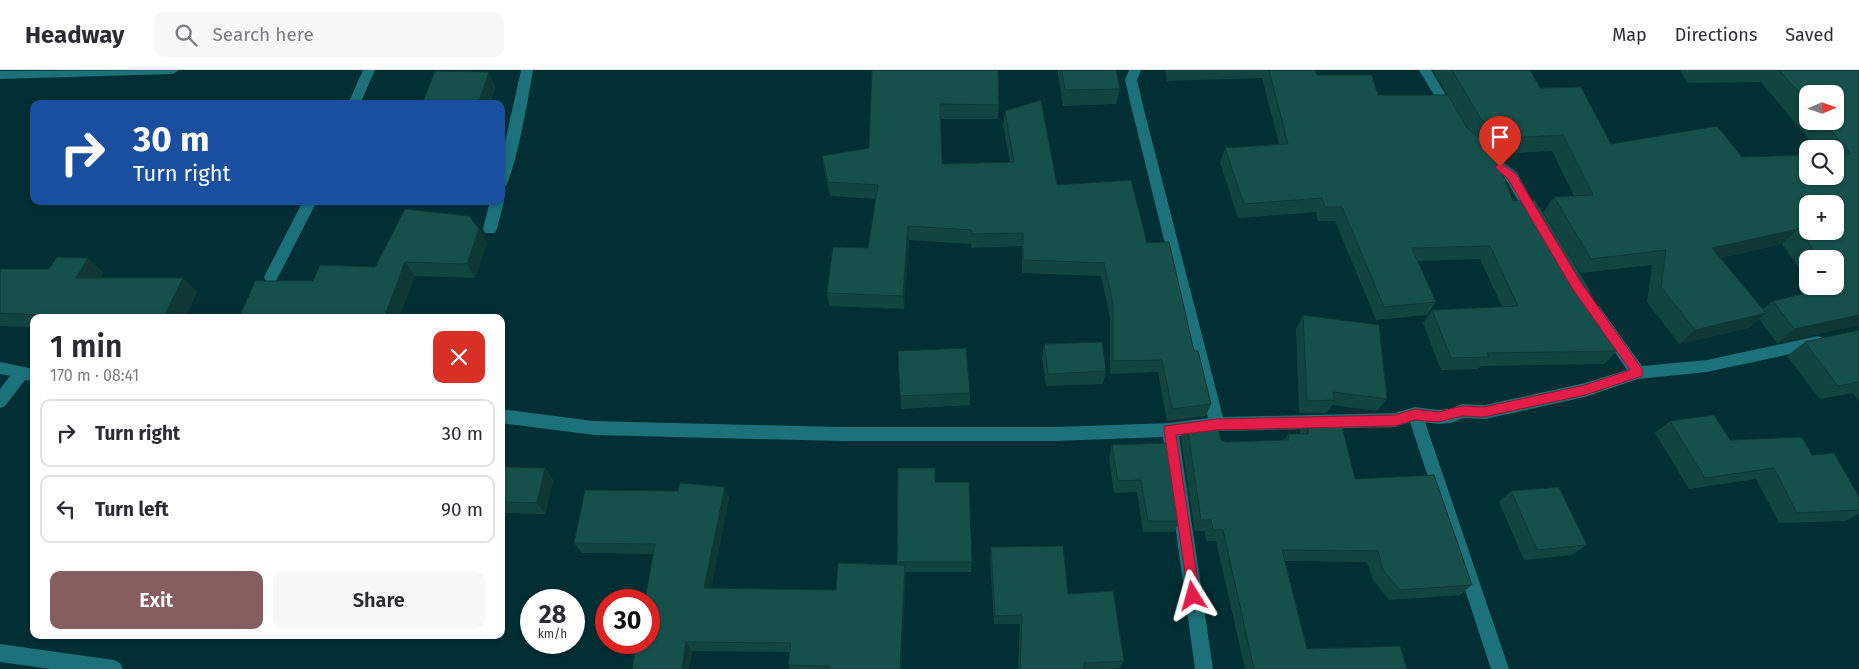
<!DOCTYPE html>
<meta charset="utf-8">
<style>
:root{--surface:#fff;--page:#f7f7f7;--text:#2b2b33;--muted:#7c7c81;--line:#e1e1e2;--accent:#865e5f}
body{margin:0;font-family:"Fira Sans",sans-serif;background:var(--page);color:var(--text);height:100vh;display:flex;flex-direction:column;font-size:19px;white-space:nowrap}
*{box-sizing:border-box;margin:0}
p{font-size:16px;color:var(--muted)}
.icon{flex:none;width:28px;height:28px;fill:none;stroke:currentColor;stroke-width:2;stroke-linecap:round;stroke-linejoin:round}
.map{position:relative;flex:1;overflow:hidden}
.details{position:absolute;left:30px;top:244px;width:475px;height:325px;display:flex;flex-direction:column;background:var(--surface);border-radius:10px;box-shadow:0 1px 4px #0004}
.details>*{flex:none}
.banner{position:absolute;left:30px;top:30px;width:475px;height:105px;border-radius:10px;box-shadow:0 1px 4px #0004;background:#1a4fa0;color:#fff;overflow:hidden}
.needle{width:32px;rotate:88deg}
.buttons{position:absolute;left:1799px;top:15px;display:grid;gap:10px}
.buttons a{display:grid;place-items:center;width:45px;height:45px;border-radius:10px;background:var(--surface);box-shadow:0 1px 4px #0004;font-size:25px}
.speed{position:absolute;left:520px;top:519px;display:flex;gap:10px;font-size:25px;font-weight:700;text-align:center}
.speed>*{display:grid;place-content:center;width:65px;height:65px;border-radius:50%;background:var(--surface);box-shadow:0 1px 4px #0004;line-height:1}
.speed small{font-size:12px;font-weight:400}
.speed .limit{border:8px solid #d22;background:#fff;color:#111}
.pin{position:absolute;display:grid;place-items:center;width:42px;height:42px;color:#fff;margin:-51px -21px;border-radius:50% 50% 50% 0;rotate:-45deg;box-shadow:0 0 5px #0007}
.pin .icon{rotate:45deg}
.me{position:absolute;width:55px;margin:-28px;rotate:352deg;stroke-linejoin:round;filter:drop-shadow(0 0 4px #0008)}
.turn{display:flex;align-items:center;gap:18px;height:105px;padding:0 20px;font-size:22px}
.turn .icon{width:65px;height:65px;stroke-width:2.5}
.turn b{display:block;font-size:35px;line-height:42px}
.round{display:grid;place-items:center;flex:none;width:52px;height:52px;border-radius:10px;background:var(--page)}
.headline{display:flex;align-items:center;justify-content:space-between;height:85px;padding:0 20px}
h1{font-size:30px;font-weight:600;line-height:38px}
.action{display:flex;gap:10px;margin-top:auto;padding:10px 20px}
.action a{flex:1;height:58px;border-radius:10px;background:var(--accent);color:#fff;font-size:20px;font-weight:600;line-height:58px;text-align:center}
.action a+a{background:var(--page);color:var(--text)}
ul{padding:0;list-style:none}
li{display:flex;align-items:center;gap:15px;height:68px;margin:0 10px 8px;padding:0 10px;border:2px solid var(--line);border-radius:10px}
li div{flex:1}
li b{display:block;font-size:19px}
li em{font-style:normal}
header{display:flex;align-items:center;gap:30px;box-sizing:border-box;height:70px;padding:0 25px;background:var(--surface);border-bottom:1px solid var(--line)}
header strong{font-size:24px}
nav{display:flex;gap:28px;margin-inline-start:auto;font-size:18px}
.search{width:350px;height:45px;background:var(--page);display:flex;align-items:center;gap:12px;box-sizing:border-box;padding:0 18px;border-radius:10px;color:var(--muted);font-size:19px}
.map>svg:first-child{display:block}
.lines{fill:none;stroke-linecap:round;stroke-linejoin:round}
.minor{fill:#1c717a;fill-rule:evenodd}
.wall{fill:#134540;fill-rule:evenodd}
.shaded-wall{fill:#0f3834}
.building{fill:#16504a;stroke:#0f3834;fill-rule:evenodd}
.route{fill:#e11d48;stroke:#92132f}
</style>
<header>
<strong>Headway</strong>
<div class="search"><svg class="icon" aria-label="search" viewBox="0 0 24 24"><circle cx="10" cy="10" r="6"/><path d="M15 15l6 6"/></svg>Search here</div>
<nav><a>Map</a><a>Directions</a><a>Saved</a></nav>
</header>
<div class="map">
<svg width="1859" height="599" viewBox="0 0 1859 599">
<rect width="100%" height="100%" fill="#012f33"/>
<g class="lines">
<!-- minor -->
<g class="minor">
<polygon points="179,0 173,4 0,9 0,1"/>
<polygon points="363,0 375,0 360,34 348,34"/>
<path d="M521 0H533C530 18 514 117 501 121V90Z"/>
<polygon points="1129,0 1141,0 1137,10 1143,36 1223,347 1395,343 1415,337 1438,340 1450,339 1462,334 1485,335 1585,313 1627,300 1589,244 1587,240 1589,236 1599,236 1642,296 1707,290 1818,266 1823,268 1825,272 1823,276 1818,278 1707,302 1638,309 1585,327 1485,349 1463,348 1451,353 1438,354 1425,352 1509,599 1491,599 1410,352 1395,357 1217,361 1179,366 1213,599 1195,599 1163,367 1055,371 841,371 594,365 501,353 501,339 594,351 841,357 1055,357 1170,353 1208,348 1131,36 1125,10"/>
<polygon points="1419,0 1431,0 1456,42 1454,45 1446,45"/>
<polygon points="1485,79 1517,103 1542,148 1540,152 1530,152 1507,111 1480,87 1478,84 1480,81"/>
<polygon points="501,127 504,131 497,159 495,163 485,163 483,159 490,131 501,131"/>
<polygon points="303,131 317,131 276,211 266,211 264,207"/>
<polygon points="0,292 34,299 34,311 25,310 5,336 0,338 0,319 10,306 0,304"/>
<polygon points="0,574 114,590 120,593 123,599 51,599 0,592"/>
</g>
</g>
<!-- wall -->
<g class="wall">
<polygon points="872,0 999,35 998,49 941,49 942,94 1010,92 1003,56 1005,41 1057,115 1147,173 1194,281 1211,334 1206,346 1167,351 1158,302 1110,304 1110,247 1101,206 1022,203 1022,176 971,178 971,174 909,170 904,239 829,236 827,223 868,178 876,129 830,126 824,100 822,86 869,78"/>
<polygon points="1058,0 1116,0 1120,19 1116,34 1063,36 1058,4"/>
<path d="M1165 0H1315L1317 5 1378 25 1468 59 1433 0H1530L1540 18 1611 74 1742 87 1835 106V79H1817L1761 12 1688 13 1680 0H1859V255L1777 273 1759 249 1749 258 1679 274 1647 232 1652 195 1580 203 1617 281 1604 294 1481 296 1478 299 1441 300 1423 253 1432 240 1502 237 1480 189 1417 191 1436 232 1427 245 1376 250 1335 151H1318L1316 142 1238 148 1220 93 1225 78 1279 74 1262 8 1167 11ZM1808 24 1835 51H1808ZM1552 81 1574 126 1554 127 1543 142 1513 131 1496 84ZM1782 174 1808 210V189H1835V216H1812L1815 221 1773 231 1763 239 1720 188Z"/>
<polygon points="479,159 487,173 475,208 415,206 313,211 375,197"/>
<polygon points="0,199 103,202 100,208 183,208 197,222 184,248 34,248 34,257 0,256"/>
<polygon points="1303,245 1387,329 1377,341 1332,335 1327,343 1299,343 1296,259"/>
<polygon points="1859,260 1859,331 1853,323 1820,329 1787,286 1805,272"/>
<polygon points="1044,274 1106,301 1103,314 1046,316 1042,288"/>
<polygon points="898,281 970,323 970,335 901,339"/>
<polygon points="1308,348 1355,409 1472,515 1460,525 1389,530 1373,510 1367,492 1285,491 1307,579 1407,599 1245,599 1216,471 1206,471 1205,461 1195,461 1181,368 1187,355 1221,370 1226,372 1284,370 1288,364 1300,364 1300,361"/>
<polygon points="1670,351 1730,370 1812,385 1859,427 1859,444 1846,451 1779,453 1756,409 1689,419 1655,363"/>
<polygon points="1112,375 1180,451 1174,462 1143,462 1137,422 1114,423 1109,387"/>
<polygon points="501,397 545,398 553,410 545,444 501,443"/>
<polygon points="898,398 935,412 972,492 971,502 906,502 901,599 790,599 788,595 790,582 692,581 689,599 632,599 654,484 582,483 574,473 678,421 725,417 729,428 711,518 836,520 897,495"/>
<polygon points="1511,421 1587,475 1572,485 1524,490 1499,432"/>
<polygon points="991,477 1068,524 1124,591 1120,598 1106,599 1018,599 1020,554 994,554 990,487"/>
</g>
<!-- shaded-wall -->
<g class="shaded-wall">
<polygon points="489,2 496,18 490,34 478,34"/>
<polygon points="908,156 909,170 904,239 903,226"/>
<polygon points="479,159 487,173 475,208 467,194"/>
<polygon points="1798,159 1782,174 1697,193 1712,178"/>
<polygon points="88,188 103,202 92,222 76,208"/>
<polygon points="405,192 415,206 399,248 384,248"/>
<polygon points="183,208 197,222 184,248 163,248"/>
<polygon points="1766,243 1749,258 1679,274 1695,260"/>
<polygon points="1859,245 1859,255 1777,273 1794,259"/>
<polygon points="545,398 553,410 545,444 537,433"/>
<polygon points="725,417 729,428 709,528 704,518"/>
<polygon points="905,495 906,505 901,599 900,599"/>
<polygon points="686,572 692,581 689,599 682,599"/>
</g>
<!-- building -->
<g class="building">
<polygon points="872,0 998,0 999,35 940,34 942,94 1014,92 1005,41 1041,30 1057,115 1131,110 1147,173 1169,172 1194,281 1198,281 1211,334 1172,339 1162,290 1113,291 1113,234 1104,193 1023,190 1023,163 972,164 971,160 908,156 903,226 827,223 833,177 868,178 878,115 828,112 822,86 869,78"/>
<polygon points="1062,0 1116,0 1120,19 1065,20"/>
<polygon points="1269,0 1315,0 1317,5 1372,5 1378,25 1448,25 1467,58 1494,80 1513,131 1535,130 1587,215 1617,281 1487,283 1489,287 1451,288 1432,240 1518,236 1490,176 1412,178 1436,232 1384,237 1342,137 1325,137 1322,128 1244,134 1225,78 1288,74"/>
<path d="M1452 0H1530L1540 18 1581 17 1611 74 1717 56 1742 87 1808 85V106H1835V84H1851L1823 51H1835V24H1808V33L1779 0H1859V245L1794 259 1773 231 1839 215 1835 210V189H1820L1798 159 1712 178 1766 243 1695 260 1661 217 1666 180 1591 189 1554 127 1593 125 1563 65 1506 68 1481 49ZM1808 134H1835V161H1808Z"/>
<polygon points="435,1 489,2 478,34 422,34"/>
<polygon points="405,139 469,146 479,159 467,194 405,192 384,248 239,248 255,211 313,211 320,195 375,197"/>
<polygon points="57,187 88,188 76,208 183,208 163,248 99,248 0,243 0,199 49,199"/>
<polygon points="1303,245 1379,255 1387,329 1333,322 1335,330 1307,331"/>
<polygon points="1859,260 1859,312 1838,316 1805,272"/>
<polygon points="1102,272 1106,301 1048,304 1044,274"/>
<polygon points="966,278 970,323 900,326 898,281"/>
<polygon points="1714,345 1730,370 1802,367 1812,385 1834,383 1859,427 1859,440 1797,443 1774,398 1705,408 1670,351"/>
<polygon points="1308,348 1340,348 1355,409 1434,405 1472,515 1400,520 1383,500 1378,481 1282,480 1307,579 1400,576 1407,599 1254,599 1223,460 1213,460 1211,450 1201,450 1187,355 1217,351 1221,370 1226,372 1289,370 1288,364 1308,364"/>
<polygon points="1169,373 1180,451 1148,451 1141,410 1118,411 1112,375"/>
<polygon points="501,397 545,398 537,433 501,432"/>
<polygon points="898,398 935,398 935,412 969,412 972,492 897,492"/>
<polygon points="680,413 725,417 704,518 836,520 838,493 905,495 900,599 829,599 829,596 788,595 791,573 686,572 682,599 632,599 637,572 649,572 649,530 645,530 655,474 574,473 585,420 678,421"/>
<polygon points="1559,417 1587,475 1537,480 1511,421"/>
<polygon points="1063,476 1068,524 1113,521 1124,591 1084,593 1084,599 1020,599 1022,545 995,546 991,477"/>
</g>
<!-- route -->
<polygon class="route" points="1500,93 1516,104 1580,211 1642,299 1642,306 1585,325 1484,347 1462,346 1438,352 1415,350 1395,356 1217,360 1176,365 1200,526 1198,530 1193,532 1189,530 1164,360 1165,356 1217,349 1395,345 1415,339 1438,342 1462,336 1484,337 1585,315 1630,300 1572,218 1508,109 1495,97"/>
</svg>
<div class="buttons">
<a><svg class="needle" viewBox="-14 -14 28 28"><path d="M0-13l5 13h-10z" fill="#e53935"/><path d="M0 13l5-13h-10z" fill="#7c7c81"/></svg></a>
<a><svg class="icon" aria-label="search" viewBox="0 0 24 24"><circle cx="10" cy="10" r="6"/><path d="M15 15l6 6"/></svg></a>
<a>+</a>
<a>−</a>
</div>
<div class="speed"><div>28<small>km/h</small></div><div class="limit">30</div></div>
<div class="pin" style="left:1500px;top:97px;background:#d93025"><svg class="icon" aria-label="arrive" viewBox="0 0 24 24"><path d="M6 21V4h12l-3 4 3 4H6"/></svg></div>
<svg class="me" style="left:1193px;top:526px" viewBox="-20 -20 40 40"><path d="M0-17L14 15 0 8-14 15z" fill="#e11d48" stroke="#fff" stroke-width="4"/></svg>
<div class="banner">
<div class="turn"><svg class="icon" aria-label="right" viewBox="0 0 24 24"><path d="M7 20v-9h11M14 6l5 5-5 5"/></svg><div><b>30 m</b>Turn right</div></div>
</div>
<section class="details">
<div class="headline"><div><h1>1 min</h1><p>170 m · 08:41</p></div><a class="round" style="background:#d93025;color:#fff"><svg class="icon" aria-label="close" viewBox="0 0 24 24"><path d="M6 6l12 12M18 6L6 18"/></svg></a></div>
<ul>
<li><svg class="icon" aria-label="right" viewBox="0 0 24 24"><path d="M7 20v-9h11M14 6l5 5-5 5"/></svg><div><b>Turn right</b></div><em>30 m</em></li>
<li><svg class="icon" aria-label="left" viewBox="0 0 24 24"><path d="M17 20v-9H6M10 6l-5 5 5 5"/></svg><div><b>Turn left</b></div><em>90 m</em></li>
</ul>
<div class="action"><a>Exit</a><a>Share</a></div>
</section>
</div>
